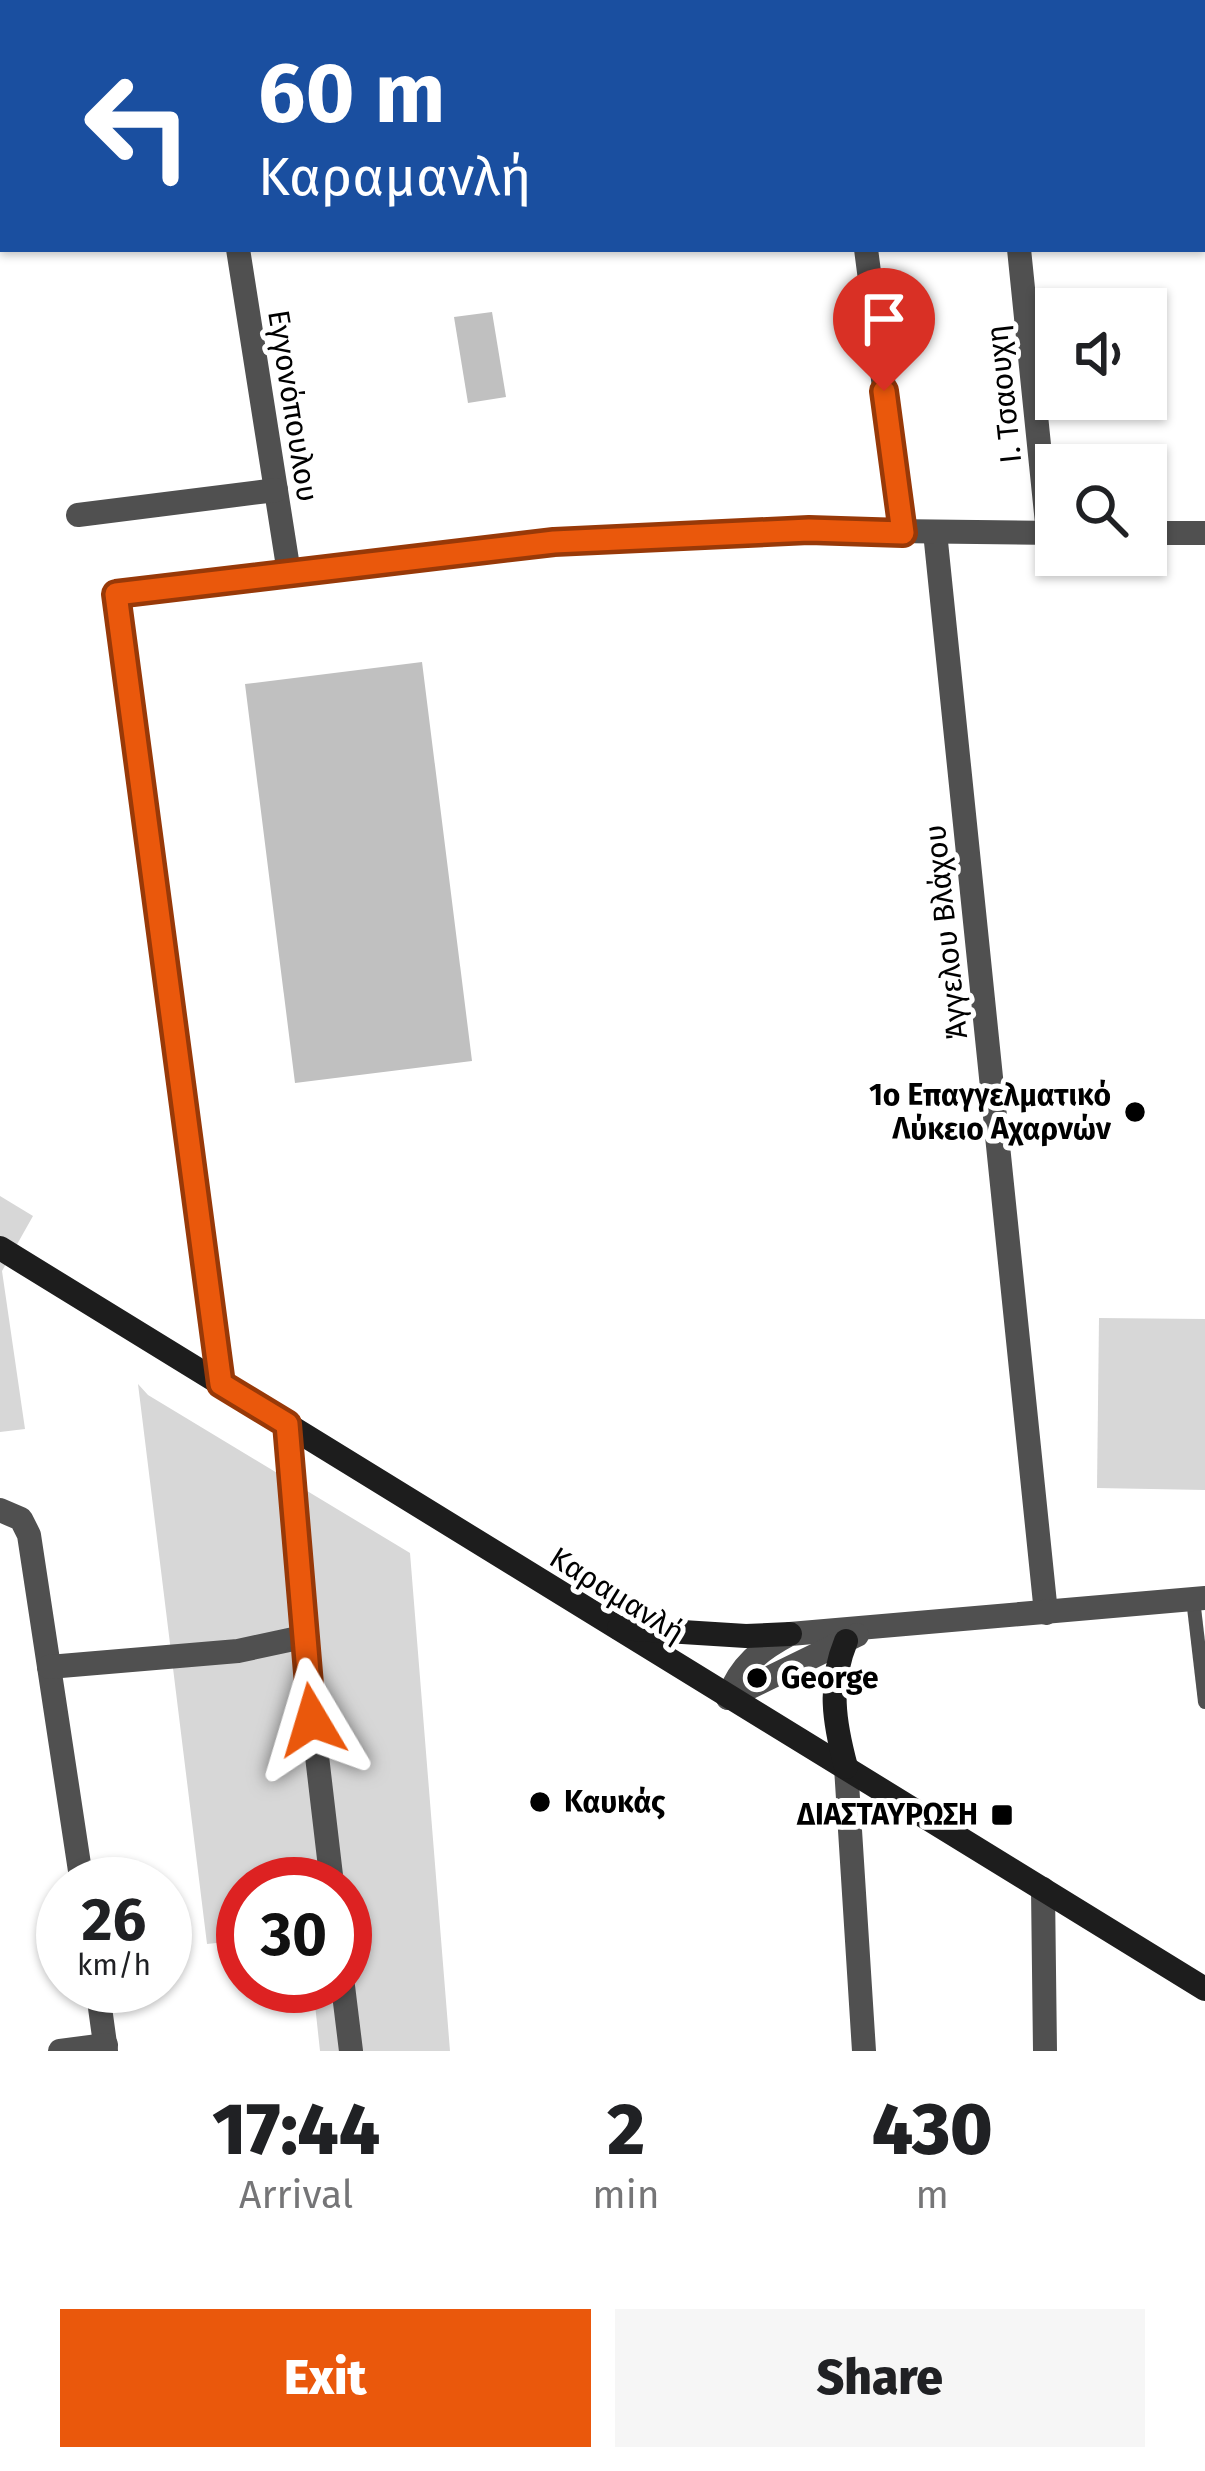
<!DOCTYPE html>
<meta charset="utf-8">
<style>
:root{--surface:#fff;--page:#f6f6f6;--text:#202124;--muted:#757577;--accent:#ea580c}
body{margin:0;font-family:"Fira Sans",sans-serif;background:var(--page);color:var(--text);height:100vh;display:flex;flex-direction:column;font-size:45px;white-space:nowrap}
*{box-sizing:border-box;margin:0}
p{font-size:39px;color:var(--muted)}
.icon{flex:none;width:66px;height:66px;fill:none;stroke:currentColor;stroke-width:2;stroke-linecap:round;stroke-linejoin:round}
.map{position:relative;height:2051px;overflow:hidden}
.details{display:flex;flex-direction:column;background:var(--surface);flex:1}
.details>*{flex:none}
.hud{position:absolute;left:0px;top:0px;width:1206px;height:252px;box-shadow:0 3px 9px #0004;background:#1a4fa0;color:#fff;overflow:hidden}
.fabs{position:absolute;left:1035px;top:288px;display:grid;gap:24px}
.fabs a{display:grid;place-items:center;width:132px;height:132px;border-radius:0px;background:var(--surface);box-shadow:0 3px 9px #0004;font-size:60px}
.speed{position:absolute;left:36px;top:1857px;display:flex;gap:24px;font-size:60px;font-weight:700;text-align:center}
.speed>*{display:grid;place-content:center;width:156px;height:156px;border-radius:50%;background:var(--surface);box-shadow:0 3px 9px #0004;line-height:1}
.speed small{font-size:30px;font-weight:400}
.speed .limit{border:18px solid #d22;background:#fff;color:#111}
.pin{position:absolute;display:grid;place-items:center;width:102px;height:102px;color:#fff;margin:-123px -51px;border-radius:50% 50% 50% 0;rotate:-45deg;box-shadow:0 0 12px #0007}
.pin .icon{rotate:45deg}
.me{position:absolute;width:132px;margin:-66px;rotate:353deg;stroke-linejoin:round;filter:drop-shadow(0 0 9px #0008)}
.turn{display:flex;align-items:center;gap:42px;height:252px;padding:0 60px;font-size:54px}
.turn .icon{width:156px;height:156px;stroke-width:2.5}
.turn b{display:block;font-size:84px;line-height:102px}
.eta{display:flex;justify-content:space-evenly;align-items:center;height:204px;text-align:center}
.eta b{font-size:72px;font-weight:800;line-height:84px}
.button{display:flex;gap:24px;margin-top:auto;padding:24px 60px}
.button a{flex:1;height:138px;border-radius:0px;background:var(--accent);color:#fff;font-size:48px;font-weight:800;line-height:138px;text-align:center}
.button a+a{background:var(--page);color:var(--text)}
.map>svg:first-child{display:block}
.green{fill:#d7d7d7}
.building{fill:#c0c0c0}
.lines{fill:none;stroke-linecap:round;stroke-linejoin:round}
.path{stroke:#727272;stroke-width:6;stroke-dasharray:3 6;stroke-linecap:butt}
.lane{stroke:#505050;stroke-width:14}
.street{stroke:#505050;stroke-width:24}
.secondary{stroke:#1d1d1d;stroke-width:24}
.route-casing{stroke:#983908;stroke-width:30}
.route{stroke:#ea580c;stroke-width:21}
.poi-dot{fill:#000;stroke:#fff;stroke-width:4.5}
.labels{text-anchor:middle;stroke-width:10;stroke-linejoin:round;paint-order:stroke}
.street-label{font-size:30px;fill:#000;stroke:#fff}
.poi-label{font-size:30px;font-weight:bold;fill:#000;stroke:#fff;text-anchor:end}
</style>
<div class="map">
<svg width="1205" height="2051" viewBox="0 0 1205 2051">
<rect width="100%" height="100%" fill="#fff"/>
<!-- green -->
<g class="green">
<polygon points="0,1196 33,1216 2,1271 25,1429 0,1432"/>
<polygon points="1099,1318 1205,1319 1205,1490 1097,1488"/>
<polygon points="138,1384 148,1395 410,1553 450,2051 320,2051 313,1986 345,1986 345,1884 243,1884 243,1940 207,1944"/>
</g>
<!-- building -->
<g class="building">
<polygon points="492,312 506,397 468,403 454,317"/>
<polygon points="422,662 472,1061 295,1083 245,684"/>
</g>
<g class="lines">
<!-- path -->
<polyline class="path" points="0,168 3,171"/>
<!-- lane -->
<polyline class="lane" points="1193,1599 1205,1702"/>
<!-- street -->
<g class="street">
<polyline points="199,0 200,3"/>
<polyline points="838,0 838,3"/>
<polyline points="996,0 996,3"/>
<polyline points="238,249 289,573"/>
<polyline points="866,249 903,533"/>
<polyline points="1019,249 1048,533"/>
<polyline points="78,515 276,490"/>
<polyline points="935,532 1046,1613"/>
<polyline points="1146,533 1205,533"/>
<polyline points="221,1384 116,594 554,542 809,530 1056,533"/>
<polyline points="287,1424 303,1637 332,1884"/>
<polyline points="0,1510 21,1519 29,1535 82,1884"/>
<polyline points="49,1667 238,1651 303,1637"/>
<path d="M728 1698C740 1665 760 1650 790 1634L1205 1598"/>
<polyline points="728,1698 857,1635"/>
<polyline points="846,1767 864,2051"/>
<polyline points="1043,1889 1045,2051"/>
<polyline points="97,1986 106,2051"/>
<polyline points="343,1986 351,2051"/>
<polyline points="60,2051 106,2045"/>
</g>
<!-- secondary -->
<g class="secondary">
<polyline points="0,1248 1205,1989"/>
<polyline points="619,1628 746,1636 790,1634"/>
<path d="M846 1767C834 1722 828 1685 846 1641"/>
</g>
</g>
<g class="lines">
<!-- route casing -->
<g class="route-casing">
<polyline id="route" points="312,1720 287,1424 221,1384 116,594 554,542 809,530 903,533 884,391"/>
</g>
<!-- route -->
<use href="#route" class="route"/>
</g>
<!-- markers -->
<g class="poi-dot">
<circle cx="1135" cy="1112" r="12"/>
<circle cx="757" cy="1678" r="12"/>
<circle cx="540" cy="1802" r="12"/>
<rect x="990" y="1803" width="24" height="24" rx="6"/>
</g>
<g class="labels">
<!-- street labels -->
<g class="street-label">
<text transform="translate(1004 394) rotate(-96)" y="10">Ι. Τσαουχη</text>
<text transform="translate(293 406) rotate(81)" y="10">Εγγονόπουλου</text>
<text transform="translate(946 932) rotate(-96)" y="10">Άγγελου Βλάχου</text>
<text transform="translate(617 1595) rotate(32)" y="10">Καραμανλή</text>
</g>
<!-- poi labels -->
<g class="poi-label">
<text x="1111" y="1105">1ο Επαγγελματικό<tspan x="1111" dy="34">Λύκειο Αχαρνών</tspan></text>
<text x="781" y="1688" text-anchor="start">George</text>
<text x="564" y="1812" text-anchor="start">Καυκάς</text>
<text x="978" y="1825">ΔΙΑΣΤΑΥΡΩΣΗ</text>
</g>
</g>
</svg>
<div class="fabs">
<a><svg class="icon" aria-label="sound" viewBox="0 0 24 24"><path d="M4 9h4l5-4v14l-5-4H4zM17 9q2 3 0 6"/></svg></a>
<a><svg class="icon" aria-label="search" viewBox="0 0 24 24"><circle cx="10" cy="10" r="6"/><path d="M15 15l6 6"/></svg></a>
</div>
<div class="speed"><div>26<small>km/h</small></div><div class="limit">30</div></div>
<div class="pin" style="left:884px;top:391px;background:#d93025"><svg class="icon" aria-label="arrive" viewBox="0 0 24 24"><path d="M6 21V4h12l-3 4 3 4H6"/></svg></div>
<svg class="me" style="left:312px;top:1720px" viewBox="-20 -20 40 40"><path d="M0-17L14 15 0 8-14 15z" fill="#ea580c" stroke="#fff" stroke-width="4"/></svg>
<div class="hud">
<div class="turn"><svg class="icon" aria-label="left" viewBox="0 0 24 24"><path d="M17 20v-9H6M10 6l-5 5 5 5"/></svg><div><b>60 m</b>Καραμανλή</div></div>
</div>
</div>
<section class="details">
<div class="eta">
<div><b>17:44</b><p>Arrival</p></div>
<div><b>2</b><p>min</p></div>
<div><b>430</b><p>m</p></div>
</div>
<div class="button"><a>Exit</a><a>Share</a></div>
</section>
